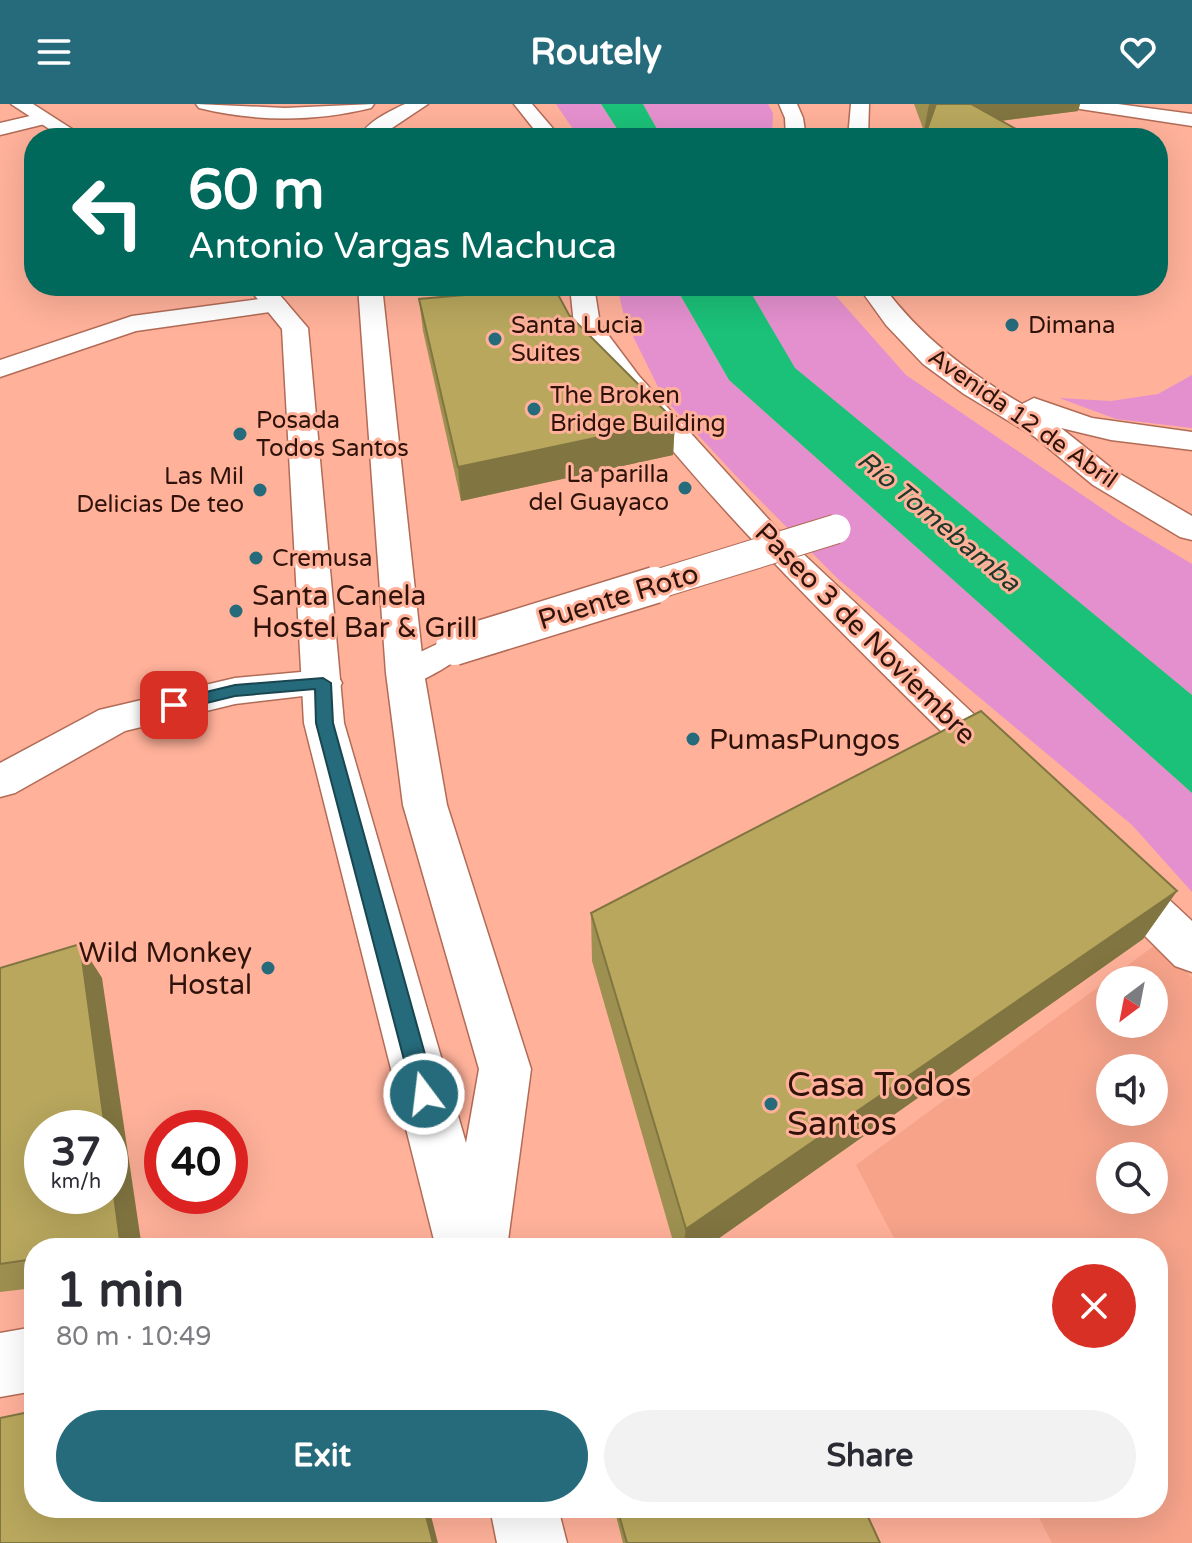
<!DOCTYPE html>
<meta charset="utf-8">
<style>
:root{--surface:#fff;--page:#f2f2f3;--text:#2b2b33;--muted:#7c7c81;--accent:#266b7b}
body{margin:0;font-family:"Varela Round",sans-serif;background:var(--page);color:var(--text);height:100vh;display:flex;flex-direction:column;font-size:30px;white-space:nowrap}
*{box-sizing:border-box;margin:0}
p{font-size:26px;color:var(--muted)}
.icon{flex:none;width:44px;height:44px;fill:none;stroke:currentColor;stroke-width:2;stroke-linecap:round;stroke-linejoin:round}
.map{position:relative;flex:1;overflow:hidden}
.details{position:absolute;left:24px;top:1134px;width:1144px;height:280px;display:flex;flex-direction:column;background:var(--surface);border-radius:32px;box-shadow:0 8px 32px #0002}
.details>*{flex:none}
.banner{position:absolute;left:24px;top:24px;width:1144px;height:168px;border-radius:32px;box-shadow:0 8px 32px #0002;background:#00695c;color:#fff;overflow:hidden}
.needle{width:52px;rotate:212deg}
.buttons{position:absolute;left:1096px;top:862px;display:grid;gap:16px}
.buttons a{display:grid;place-items:center;width:72px;height:72px;border-radius:50%;background:var(--surface);box-shadow:0 8px 32px #0002;font-size:40px}
.speed{position:absolute;left:24px;top:1006px;display:flex;gap:16px;font-size:40px;font-weight:700;text-align:center}
.speed>*{display:grid;place-content:center;width:104px;height:104px;border-radius:50%;background:var(--surface);box-shadow:0 8px 32px #0002;line-height:1}
.speed small{font-size:20px;font-weight:400}
.speed .limit{border:12px solid #d22;background:#fff;color:#111}
.pin{position:absolute;display:grid;place-items:center;width:68px;height:68px;color:#fff;margin:-34px;border-radius:16px;box-shadow:0 4px 12px #0006}
.me{position:absolute;width:88px;margin:-44px;rotate:345deg;stroke-linejoin:round;filter:drop-shadow(0 0 6px #0008)}
.turn{display:flex;align-items:center;gap:28px;height:168px;padding:0 32px;font-size:36px}
.turn .icon{width:104px;height:104px;stroke-width:2.5}
.turn b{display:block;font-size:56px;line-height:68px}
.round{display:grid;place-items:center;flex:none;width:84px;height:84px;border-radius:42px;background:var(--page)}
.head{display:flex;align-items:center;justify-content:space-between;height:136px;padding:0 32px}
h1{font-size:48px;font-weight:700;line-height:60px}
.primary-button{display:flex;gap:16px;margin-top:auto;padding:16px 32px}
.primary-button a{flex:1;height:92px;border-radius:48px;background:var(--accent);color:#fff;font-size:32px;font-weight:700;line-height:92px;text-align:center}
.primary-button a+a{background:var(--page);color:var(--text)}
header{display:flex;justify-content:space-between;align-items:center;height:104px;padding:0 32px;background:var(--accent);color:#fff;font-size:36px;font-weight:700}
.map>svg:first-child{display:block}
.built{fill:#f6a38a;fill-rule:evenodd}
.green{fill:#e490ce}
.water{fill:#1bc178}
.lines{fill:none;stroke-linecap:round;stroke-linejoin:round}
.pedestrian-casing{stroke:#b26b56;stroke-width:3}
.minor-casing{stroke:#b26b56;stroke-width:3}
.tertiary-casing{stroke:#b26b56;stroke-width:3}
.secondary-casing{stroke:#b26b56;stroke-width:3}
.pedestrian{fill:#fff;fill-rule:evenodd}
.minor{fill:#fff;fill-rule:evenodd}
.tertiary{fill:#fff;fill-rule:evenodd}
.secondary{fill:#fff;fill-rule:evenodd}
.pedestrian-bridge-far1-casing{stroke:#b26b56;stroke-width:31;stroke-linecap:butt}
.pedestrian-bridge-casing{stroke:#b26b56;stroke-width:39;stroke-linecap:butt}
.pedestrian-bridge-far1{stroke:#fff;stroke-width:29}
.pedestrian-bridge{stroke:#fff;stroke-width:36}
.wall{fill:#9e9050}
.shaded-wall{fill:#817541}
.building{fill:#b8a75d;stroke:#817541;stroke-width:2}
.route{fill:#266b7b;stroke:#194650;stroke-width:2}
.poi-dot{fill:#266b7b;stroke:#ffb19a;stroke-width:3}
.labels{text-anchor:middle;stroke-width:6;stroke-linejoin:round;paint-order:stroke}
.far-poi-label{font-size:24px;fill:#2f130b;stroke:#ffb19a;text-anchor:start}
.far-street-label{font-size:24px;fill:#2f130b;stroke:#ffb19a}
.far-water-label{font-size:26px;font-style:italic;fill:#20382a;stroke:#ffb19a}
.poi-label{font-size:28px;fill:#2f130b;stroke:#ffb19a;text-anchor:start}
.street-label{font-size:28px;fill:#2f130b;stroke:#ffb19a}
.near-poi-label{font-size:34px;fill:#2f130b;stroke:#ffb19a;text-anchor:start}
</style>
<header><svg class="icon" aria-label="menu" viewBox="0 0 24 24"><path d="M4 6h16M4 12h16M4 18h16"/></svg>Routely<svg class="icon" aria-label="heart" viewBox="0 0 24 24"><path d="M12 20l-8-8c-3-5 5-10 8-4 3-6 11-1 8 4z"/></svg></header>
<div class="map">
<svg width="1192" height="1439" viewBox="0 0 1192 1439">
<rect width="100%" height="100%" fill="#ffb19a"/>
<!-- built -->
<path class="built" d="M1162 836 1192 874V1439H1052L1034 1404H1158V1144H899L856 1061ZM1110 876H1154V920H1110ZM1110 964H1154V1008H1110ZM1110 1052H1154V1096H1110Z"/>
<!-- green -->
<g class="green">
<polygon points="556,0 601,0 623,34 579,34"/>
<polygon points="643,0 768,0 773,9 772,34 662,34"/>
<polygon points="617,182 675,182 729,276 1192,689 1192,788 1132,721 839,476 736,372 663,293 625,216"/>
<polygon points="747,182 827,182 906,271 1122,418 1192,460 1192,591 794,264"/>
<polygon points="1192,271 1192,324 1116,315 1059,294 1111,297 1158,290"/>
</g>
<!-- water -->
<g class="water">
<polygon points="601,0 643,0 662,34 623,34"/>
<polygon points="675,182 747,182 795,264 1192,591 1192,689 729,276"/>
</g>
<g class="lines">
<!-- pedestrian casing -->
<g class="pedestrian-casing">
<path id="pedestrian" d="M454 532 466 535 471 543C464 554 419 581 405 581 401 581 397 578 393 577L387 569 393 561Z"/>
</g>
<!-- minor casing -->
<g class="minor-casing">
<g id="minor">
<polygon points="514,0 532,0 561,34 541,34"/>
<polygon points="43,9 49,11 52,15 49,19 0,31 0,19"/>
<path d="M570 182H594L600 220 639 272 781 429 1014 648 1020 659 1014 670 999 674 984 670C842 528 695 390 578 226L574 221Z"/>
<polygon points="275,193 284,196 288,201 284,206 136,227 0,273 0,256 132,212"/>
<polygon points="323,566 337,570 342,579 337,588 235,600 125,627 15,689 0,693 0,659 99,606 235,574"/>
<polygon points="1114,754 1130,759 1192,817 1192,868 1175,862 1098,785 1091,772 1098,759"/>
</g>
</g>
<!-- tertiary casing -->
<g class="tertiary-casing">
<g id="tertiary">
<polygon points="11,0 33,0 86,34 63,34"/>
<path d="M196 0 285 4 374 0 371 4C314 18 256 18 199 4Z"/>
<path d="M405 0H428L377 34H360C364 19 390 7 405 0Z"/>
<polygon points="1071,0 1118,0 1192,10 1192,22 1080,5"/>
<polygon points="247,182 272,182 308,224 344,619 466,1039 479,965 403,701 386,569 358,182 382,182 424,569 447,701 531,965 507,1144 436,1144 304,619 282,225"/>
<polygon points="34,1223 34,1287 0,1293 0,1229"/>
<polygon points="490,1404 558,1404 567,1439 497,1439"/>
</g>
</g>
<!-- secondary casing -->
<g class="secondary-casing">
<g id="secondary">
<polygon points="779,0 797,0 803,14 806,34 786,34 785,14"/>
<polygon points="851,0 869,0 868,34 848,34"/>
<path d="M858 182H883C921 233 967 268 1022 300L1034 294 1092 314 1192 328V346L1111 336 1061 324 1115 367 1192 412V436L1180 433 1093 381 1035 333 964 290 923 260 886 221Z"/>
</g>
</g>
<!-- pedestrian -->
<use href="#pedestrian" class="pedestrian"/>
<!-- minor -->
<use href="#minor" class="minor"/>
<!-- tertiary -->
<use href="#tertiary" class="tertiary"/>
<!-- secondary -->
<use href="#secondary" class="secondary"/>
<!-- pedestrian-bridge-far1 casing -->
<g class="pedestrian-bridge-far1-casing">
<polyline id="pedestrian-bridge-far1" points="648,483 836,425"/>
</g>
<!-- pedestrian-bridge casing -->
<g class="pedestrian-bridge-casing">
<polyline id="pedestrian-bridge" points="454,543 655,481"/>
</g>
<!-- pedestrian-bridge-far1 -->
<use href="#pedestrian-bridge-far1" class="pedestrian-bridge-far1"/>
<!-- pedestrian-bridge -->
<use href="#pedestrian-bridge" class="pedestrian-bridge"/>
</g>
<!-- wall -->
<g class="wall">
<polygon points="914,0 1080,0 1078,7 924,27"/>
<polygon points="419,195 569,211 675,317 673,351 461,397 423,227"/>
<polygon points="1177,787 1143,835 705,1144 675,1144 592,857 591,809"/>
<polygon points="80,840 102,874 34,1144 34,1184 0,1188 0,864"/>
<polygon points="614,1404 864,1404 880,1439 623,1439"/>
</g>
<!-- shaded-wall -->
<g class="shaded-wall">
<polygon points="929,0 938,0 933,26 924,27"/>
<polygon points="950,0 1080,0 1078,7 944,24"/>
<polygon points="675,317 673,351 461,397 458,363"/>
<polygon points="1177,787 1143,835 705,1144 683,1144 686,1125"/>
<polygon points="80,840 102,874 142,1144 121,1144 110,1061 110,1024 105,1024"/>
<polygon points="424,1404 429,1404 438,1439 433,1439"/>
</g>
<!-- building -->
<g class="building">
<polygon points="936,0 971,0 1032,34 924,34"/>
<polygon points="554,183 569,211 675,317 458,363 419,195"/>
<polygon points="981,607 1177,787 686,1125 591,809"/>
<polygon points="80,840 105,1024 42,1024 42,1092 110,1092 110,1061 121,1144 34,1144 34,1155 0,1160 0,864"/>
<polygon points="34,1307 34,1404 424,1404 433,1439 0,1439 0,1314"/>
<polygon points="617,1404 864,1404 880,1439 627,1439"/>
</g>
<!-- route -->
<polygon class="route" points="323,574 331,579 333,619 436,990 432,997 424,1000 417,997 413,990 316,619 315,585 235,592 174,607 166,601 168,597 235,581"/>
<!-- markers -->
<g class="poi-dot">
<circle cx="1012" cy="221" r="8"/>
<circle cx="495" cy="235" r="8"/>
<circle cx="534" cy="305" r="8"/>
<circle cx="240" cy="330" r="8"/>
<circle cx="685" cy="384" r="8"/>
<circle cx="260" cy="386" r="8"/>
<circle cx="256" cy="454" r="8"/>
<circle cx="236" cy="507" r="8"/>
<circle cx="693" cy="635" r="8"/>
<circle cx="268" cy="864" r="8"/>
<circle cx="771" cy="1000" r="8"/>
</g>
<g class="labels">
<!-- far-poi labels -->
<g class="far-poi-label">
<text x="511" y="229">Santa Lucia<tspan x="511" dy="28">Suites</tspan></text>
<text x="1028" y="229">Dimana</text>
<text x="550" y="299">The Broken<tspan x="550" dy="28">Bridge Building</tspan></text>
<text x="256" y="324">Posada<tspan x="256" dy="28">Todos Santos</tspan></text>
<text x="669" y="378" text-anchor="end">La parilla<tspan x="669" dy="28">del Guayaco</tspan></text>
<text x="244" y="380" text-anchor="end">Las Mil<tspan x="244" dy="28">Delicias De teo</tspan></text>
<text x="272" y="462">Cremusa</text>
</g>
<!-- far-street labels -->
<g class="far-street-label">
<text transform="translate(1023 314) rotate(35)" y="8">Avenida 12 de Abril</text>
</g>
<!-- far-water labels -->
<g class="far-water-label">
<text transform="translate(939 417) rotate(40)" y="9">Río Tomebamba</text>
</g>
<!-- poi labels -->
<g class="poi-label">
<text x="252" y="501">Santa Canela<tspan x="252" dy="32">Hostel Bar &amp; Grill</tspan></text>
<text x="709" y="645">PumasPungos</text>
<text x="252" y="858" text-anchor="end">Wild Monkey<tspan x="252" dy="32">Hostal</tspan></text>
</g>
<!-- street labels -->
<g class="street-label">
<text transform="translate(618 492) rotate(-17)" y="10">Puente Roto</text>
<text transform="translate(866 529) rotate(45)" y="10">Paseo 3 de Noviembre</text>
</g>
<!-- near-poi labels -->
<g class="near-poi-label">
<text x="787" y="992">Casa Todos<tspan x="787" dy="39">Santos</tspan></text>
</g>
</g>
</svg>
<div class="buttons">
<a><svg class="needle" viewBox="-14 -14 28 28"><path d="M0-13l5 13h-10z" fill="#e53935"/><path d="M0 13l5-13h-10z" fill="#7c7c81"/></svg></a>
<a><svg class="icon" aria-label="sound" viewBox="0 0 24 24"><path d="M4 9h4l5-4v14l-5-4H4zM17 9q2 3 0 6"/></svg></a>
<a><svg class="icon" aria-label="search" viewBox="0 0 24 24"><circle cx="10" cy="10" r="6"/><path d="M15 15l6 6"/></svg></a>
</div>
<div class="speed"><div>37<small>km/h</small></div><div class="limit">40</div></div>
<div class="pin" style="left:174px;top:601px;background:#d93025"><svg class="icon" aria-label="arrive" viewBox="0 0 24 24"><path d="M6 21V4h12l-3 4 3 4H6"/></svg></div>
<svg class="me" style="left:424px;top:990px" viewBox="-20 -20 40 40"><circle r="17" fill="#266b7b" stroke="#fff" stroke-width="3"/><path d="M0-11L8 9 0 5-8 9z" fill="#fff"/></svg>
<div class="banner">
<div class="turn"><svg class="icon" aria-label="left" viewBox="0 0 24 24"><path d="M17 20v-9H6M10 6l-5 5 5 5"/></svg><div><b>60 m</b>Antonio Vargas Machuca</div></div>
</div>
<section class="details">
<div class="head"><div><h1>1 min</h1><p>80 m · 10:49</p></div><a class="round" style="background:#d93025;color:#fff"><svg class="icon" aria-label="close" viewBox="0 0 24 24"><path d="M6 6l12 12M18 6L6 18"/></svg></a></div>
<div class="primary-button"><a>Exit</a><a>Share</a></div>
</section>
</div>
